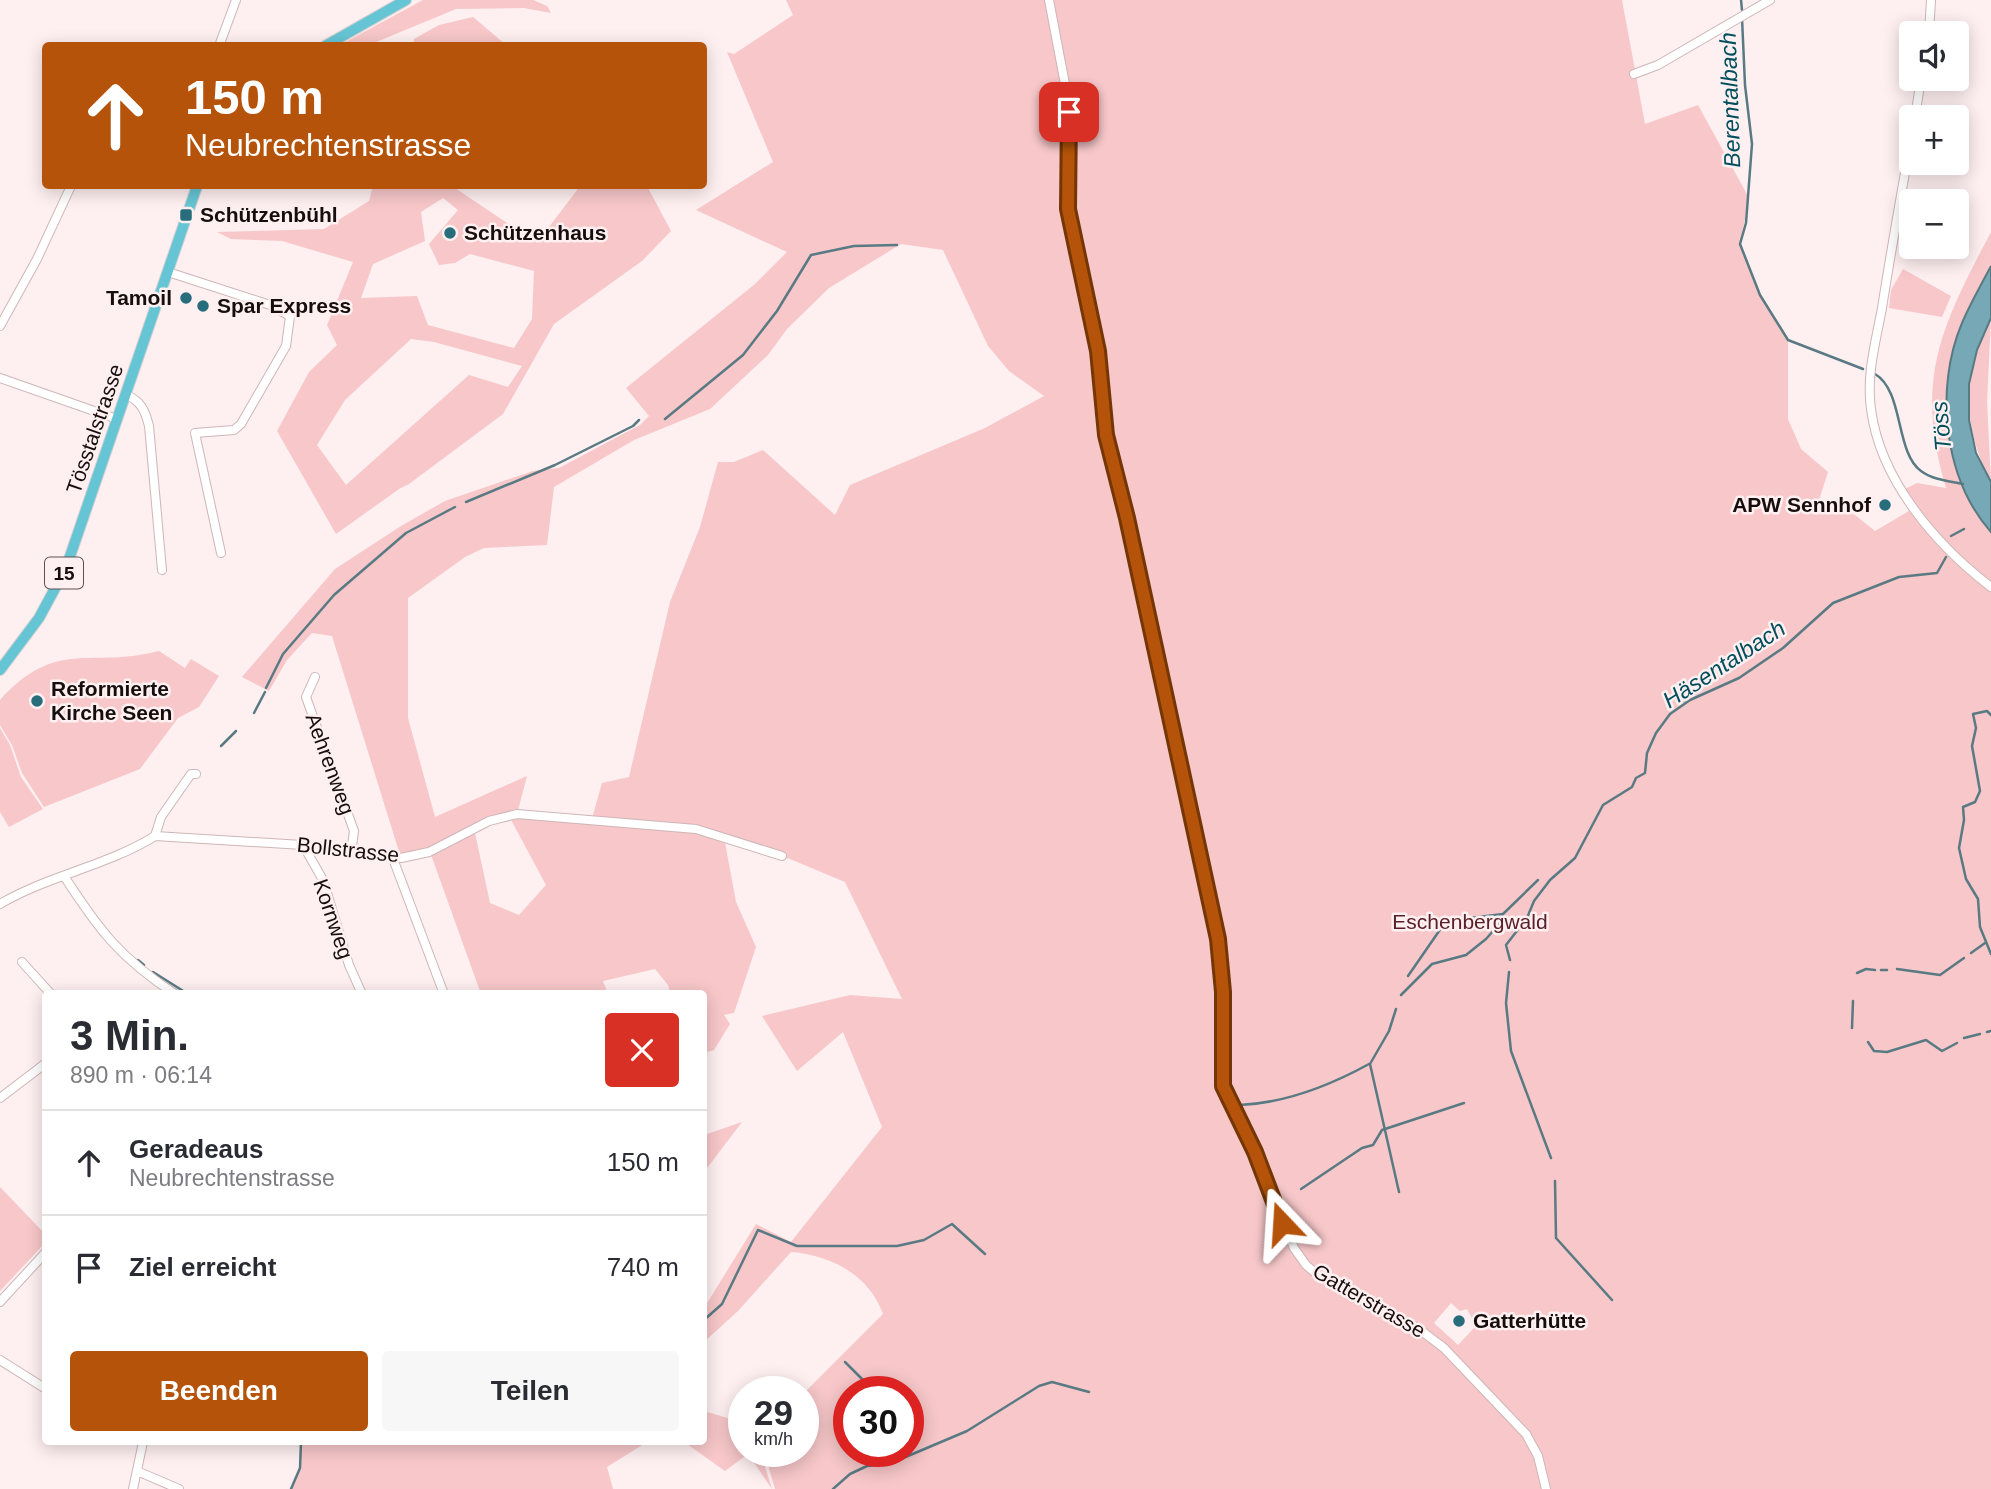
<!DOCTYPE html>
<html lang="de">
<meta charset="utf-8">
<style>
:root{--surface:#fff;--page:#f7f7f7;--text:#2b2b33;--muted:#7c7c81;--line:#e1e1e2;--accent:#b45309}
body{margin:0;font-family:Helvetica,sans-serif;background:var(--page);color:var(--text);height:100vh;display:flex;flex-direction:column;font-size:26px;white-space:nowrap}
*{box-sizing:border-box;margin:0}
p{font-size:23px;color:var(--muted)}
.icon{flex:none;width:38px;height:38px;fill:none;stroke:currentColor;stroke-width:2;stroke-linecap:round;stroke-linejoin:round}
.map{position:relative;flex:1;overflow:hidden}
.details{position:absolute;left:42px;top:990px;width:665px;height:455px;display:flex;flex-direction:column;background:var(--surface);border-radius:7px;box-shadow:0 4px 18px #0003}
.details>*{flex:none}
.top-card{position:absolute;left:42px;top:42px;width:665px;height:147px;border-radius:7px;box-shadow:0 4px 18px #0003;background:#b45309;color:#fff;overflow:hidden}
.buttons{position:absolute;left:1899px;top:21px;display:grid;gap:14px}
.buttons a{display:grid;place-items:center;width:70px;height:70px;border-radius:7px;background:var(--surface);box-shadow:0 4px 18px #0003;font-size:35px}
.speed{position:absolute;left:728px;top:1376px;display:flex;gap:14px;font-size:35px;font-weight:700;text-align:center}
.speed>*{display:grid;place-content:center;width:91px;height:91px;border-radius:50%;background:var(--surface);box-shadow:0 4px 18px #0003;line-height:1}
.speed small{font-size:18px;font-weight:400}
.speed .limit{border:10px solid #d22;background:#fff;color:#111}
.pin{position:absolute;display:grid;place-items:center;width:60px;height:60px;color:#fff;margin:-30px;border-radius:14px;box-shadow:0 4px 10px #0006}
.me{position:absolute;width:77px;margin:-38px;rotate:340deg;stroke-linejoin:round;filter:drop-shadow(0 0 5px #0008)}
.turn{display:flex;align-items:center;gap:24px;height:147px;padding:0 28px;font-size:32px}
.turn .icon{width:91px;height:91px;stroke-width:2.5}
.turn b{display:block;font-size:49px;line-height:60px}
.round{display:grid;place-items:center;flex:none;width:74px;height:74px;border-radius:7px;background:var(--page)}
.headline{display:flex;align-items:center;justify-content:space-between;height:119px;padding:0 28px}
h1{font-size:42px;font-weight:600;line-height:52px}
.cta{display:flex;gap:14px;margin-top:auto;padding:14px 28px}
.cta a{flex:1;height:80px;border-radius:7px;background:var(--accent);color:#fff;font-size:28px;font-weight:600;line-height:80px;text-align:center}
.cta a+a{background:var(--page);color:var(--text)}
ul{padding:0;list-style:none}
li{display:flex;align-items:center;gap:21px;height:105px;padding:0 28px;border-top:2px solid var(--line)}
li div{flex:1}
li b{display:block;font-size:26px}
li em{font-style:normal}
.map>svg:first-child{display:block}
.green{fill:#f7c7c9;fill-rule:evenodd}
.water{fill:#76a8b5;stroke:#597a83;stroke-width:2}
.lines{fill:none;stroke-linecap:round;stroke-linejoin:round}
.stream{stroke:#597a83;stroke-width:2.5}
.minor-casing{stroke:#ceb6b7;stroke-width:10}
.major-casing{stroke:#d0cfcf;stroke-width:12}
.minor{stroke:#fff;stroke-width:8}
.major{stroke:#66c5d5;stroke-width:10}
.route-casing{stroke:#753606;stroke-width:18}
.route{stroke:#b45309;stroke-width:12}
.poi-dot{fill:#286d7c;stroke:#feeff0;stroke-width:2.5}
.labels{text-anchor:middle;stroke-width:5;stroke-linejoin:round;paint-order:stroke}
.shield{fill:#feeff0;stroke:#5c5252;stroke-width:2}
.shield-label{font-size:19px;font-weight:bold;fill:#160e0e}
.poi-label{font-size:21px;font-weight:bold;fill:#160e0e;stroke:#feeff0;text-anchor:start}
.street-label{font-size:21px;fill:#160e0e;stroke:#feeff0}
.park-label{font-size:21px;fill:#5a2027;stroke:#feeff0}
.water-label{font-size:23px;font-style:italic;fill:#014f5d;stroke:#feeff0}
</style>
<div class="map">
<svg width="1991" height="1489" viewBox="0 0 1991 1489">
<rect width="100%" height="100%" fill="#feeff0"/>
<!-- green -->
<g class="green">
<polygon points="423,0 533,0 547,6 551,13 524,8 456,9 369,45 340,45"/>
<path d="M786 0H1622L1645 124 1698 105 1749 198 1740 244 1760 295 1788 340V419L1801 449 1828 472 1819 500 1855 515 1875 531 1914 508 1903 490 1917 483 1946 488C1914 379 1941 327 1991 232 1991 243 1991 255 1991 265 1987 284 1970 304 1962 323 1934 386 1947 479 1991 532V1489H775L764 1451H803V1394L883 1314C869 1275 831 1255 791 1252L738 1311 704 1342V1308L756 1224 791 1242 882 1127 843 1032 797 1071 762 1016 850 995 902 999 845 882 790 859 724 837 736 902 756 947 734 1013 724 1015 730 1024 714 1050 704 1053V994H670L668 985 655 969 603 981 608 994H481L430 852 401 858 332 636 312 633 287 660 269 691 242 677 335 569 401 526 445 501 533 471 559 468 640 425 649 416 626 388 755 284 787 252 696 210 773 162 727 52 734 54 793 15ZM901 244 943 250 988 346 1009 371 1044 396 985 428 850 485 835 515 763 450 734 462H718L700 527 670 602 629 777 602 783 591 822 510 818 546 885 519 915 490 903 475 833 433 851 489 821 517 814 527 776 435 817 408 718V598L465 557 484 548 547 545 554 487 634 440 710 409 768 355 787 329 829 288ZM1451 1303 1460 1311 1467 1309 1476 1326 1458 1345 1434 1323ZM849 1391H908V1451H849Z"/>
<polygon points="473,17 506,45 413,46 414,39 439,25"/>
<path d="M373 186H452L537 243 580 186H647L671 231 642 261 554 324 503 414 409 484 399 489 336 534 277 431 309 372 337 345 327 325 353 262 282 241 231 239 217 232 324 229 369 201ZM443 198 458 210 429 244 439 265 455 263 470 254 534 271 532 319 514 348 428 325 417 296 361 298 373 264 425 241 421 212ZM411 339 434 342 522 366 508 387 469 375 346 485 317 445 345 400Z"/>
<polygon points="1903,269 1951,296 1942,317 1889,308 1891,290"/>
<path d="M1991 318 1987 402 1991 482C1962 426 1961 374 1991 318Z"/>
<path d="M159 651 185 668 191 659 219 676 199 707 178 718 140 769 44 807 22 773 12 745 0 725V700C57 637 91 669 159 651Z"/>
<polygon points="0,728 10,745 21,777 43,809 9,827 0,812"/>
<polygon points="742,1122 704,1172 704,1135"/>
<polygon points="0,1187 46,1235 45,1243 0,1291"/>
<polygon points="704,1411 744,1423 744,1451 760,1451 772,1489 748,1454 725,1471 684,1442 704,1442"/>
<polygon points="301,1442 647,1442 607,1467 613,1489 291,1489 300,1468"/>
</g>
<!-- water -->
<path class="water" d="M1991 266V318L1977 350 1969 384V420L1976 453 1991 482V532C1944 479 1934 389 1962 323 1970 304 1981 285 1991 266Z"/>
<g class="lines">
<!-- stream -->
<g class="stream">
<polyline points="1741,0 1742,10"/>
<polyline points="1742,18 1745,85 1752,144 1746,223 1740,244 1760,295 1788,340 1863,369"/>
<path d="M1875 374C1904 391 1895 452 1921 471 1933 480 1949 481 1963 484"/>
<polyline points="665,419 743,355 777,311 811,255 854,246 897,245"/>
<polyline points="466,502 555,465 633,426 639,420"/>
<polyline points="1951,536 1964,529"/>
<polyline points="266,688 283,654 334,595 406,533 455,507"/>
<polyline points="254,713 265,692"/>
<polyline points="1991,715 1987,711 1973,714 1976,728 1972,746 1980,791 1975,802 1963,807 1964,820 1959,848 1966,879 1978,899 1980,927 1991,954"/>
<polyline points="221,746 236,731"/>
<polyline points="1971,953 1985,943"/>
<polyline points="138,960 144,965"/>
<polyline points="1510,960 1506,945 1527,918 1534,901 1550,880 1575,858 1603,805 1632,787 1636,778 1645,773 1647,753 1656,733 1670,714 1690,700 1739,678 1783,648 1833,603 1899,577 1937,573 1946,557"/>
<polyline points="1897,969 1940,975 1964,958"/>
<polyline points="1881,970 1887,970"/>
<polyline points="153,972 188,994"/>
<polyline points="1509,972 1506,1003 1511,1051 1551,1158"/>
<polyline points="1857,973 1866,969 1875,970"/>
<polyline points="1408,976 1446,921 1503,914 1538,880"/>
<polyline points="1401,995 1432,964 1466,955 1486,939 1501,922 1503,914"/>
<polyline points="1396,1009 1389,1031 1370,1064 1399,1192"/>
<polyline points="1852,1028 1853,1001"/>
<polyline points="1987,1032 1991,1031"/>
<polyline points="1964,1038 1980,1034"/>
<polyline points="1868,1042 1874,1051 1887,1052 1926,1040 1942,1051 1957,1043"/>
<path d="M1240 1105C1285 1103 1329 1086 1369 1064"/>
<polyline points="1555,1181 1556,1238 1612,1300"/>
<polyline points="1301,1189 1362,1148 1373,1145 1382,1130 1464,1103"/>
<polyline points="704,1320 722,1304 758,1230 797,1246 897,1246 924,1240 952,1224 985,1254"/>
<polyline points="845,1362 874,1391"/>
<polyline points="871,1464 882,1459 886,1451"/>
<polyline points="291,1489 300,1468 301,1442"/>
<polyline points="833,1489 850,1474 867,1466 889,1464 967,1431 1039,1386 1052,1382 1089,1392"/>
</g>
<!-- minor casing -->
<g class="minor-casing">
<g id="minor">
<polyline points="1049,0 1068,100 1070,220 1098,351 1106,435 1127,518 1218,939 1223,992 1223,1086 1255,1152 1294,1248 1306,1265 1319,1276 1419,1329 1444,1348 1526,1434 1538,1456 1546,1489"/>
<polyline points="1929,33 1931,0"/>
<polyline points="219,46 236,0"/>
<polyline points="1634,74 1658,65 1770,0"/>
<polyline points="1915,117 1921,79"/>
<path d="M1911 139C1901 195 1891 251 1882 308 1876 341 1866 375 1871 409 1880 480 1936 545 1991 587"/>
<polyline points="168,272 270,305 290,316 286,346 241,424 234,430 195,433 221,553"/>
<polyline points="0,326 37,259 71,186"/>
<polyline points="0,378 117,419"/>
<path d="M125 394C141 401 145 410 149 426L162 570"/>
<polyline points="315,677 306,697 354,831 351,853"/>
<polyline points="155,836 161,817 191,774 196,774"/>
<polyline points="303,845 323,880 349,965 362,994"/>
<polyline points="392,856 444,994"/>
<path d="M64 876C99 930 120 958 175 994"/>
<path d="M0 904C49 875 107 866 155 836L303 845 401 858 429 852 489 821 517 814 696 829 782 856"/>
<polyline points="22,962 51,994"/>
<polyline points="0,1098 46,1063"/>
<polyline points="0,1302 46,1252"/>
<polyline points="0,1360 46,1389"/>
<polyline points="137,1471 179,1489"/>
<polyline points="133,1489 143,1442"/>
</g>
</g>
<!-- major casing -->
<g class="major-casing">
<g id="major">
<polyline points="325,46 406,0"/>
<polyline points="0,670 39,618 66,568 197,186"/>
</g>
</g>
<!-- minor -->
<use href="#minor" class="minor"/>
<!-- major -->
<use href="#major" class="major"/>
</g>
<g class="lines">
<!-- route casing -->
<g class="route-casing">
<polyline id="route" points="1069,112 1068,209 1098,351 1106,435 1127,518 1218,939 1223,992 1223,1086 1255,1152 1282,1223"/>
</g>
<!-- route -->
<use href="#route" class="route"/>
</g>
<!-- markers -->
<g class="poi-dot">
<rect x="179" y="208" width="14" height="14" rx="3.5"/>
<circle cx="450" cy="233" r="7"/>
<circle cx="186" cy="298" r="7"/>
<circle cx="203" cy="306" r="7"/>
<circle cx="1885" cy="505" r="7"/>
<circle cx="37" cy="701" r="7"/>
<circle cx="1459" cy="1321" r="7"/>
</g>
<g class="labels">
<!-- shield labels -->
<rect class="shield" x="45" y="557.5" width="38" height="31" rx="5"/>
<g class="shield-label">
<text x="64" y="580">15</text>
</g>
<!-- poi labels -->
<g class="poi-label">
<text x="200" y="222">Schützenbühl</text>
<text x="464" y="240">Schützenhaus</text>
<text x="172" y="305" text-anchor="end">Tamoil</text>
<text x="217" y="313">Spar Express</text>
<text x="1871" y="512" text-anchor="end">APW Sennhof</text>
<text x="51" y="696">Reformierte<tspan x="51" dy="24">Kirche Seen</tspan></text>
<text x="1473" y="1328">Gatterhütte</text>
</g>
<!-- street labels -->
<g class="street-label">
<text transform="translate(95 429) rotate(-71)" y="7">Tösstalstrasse</text>
<text transform="translate(330 764) rotate(70)" y="7">Aehrenweg</text>
<text transform="translate(348 850) rotate(6)" y="7">Bollstrasse</text>
<text transform="translate(333 919) rotate(71)" y="7">Kornweg</text>
<text transform="translate(1369 1301) rotate(30)" y="7">Gatterstrasse</text>
</g>
<!-- park labels -->
<g class="park-label">
<text x="1470" y="929">Eschenbergwald</text>
</g>
<!-- water labels -->
<g class="water-label">
<text transform="translate(1730 100) rotate(-92)" y="8">Berentalbach</text>
<text transform="translate(1941 426) rotate(-95)" y="8">Töss</text>
<text transform="translate(1724 664) rotate(-33)" y="8">Häsentalbach</text>
</g>
</g>
</svg>
<div class="buttons">
<a><svg class="icon" aria-label="sound" viewBox="0 0 24 24"><path d="M4 9h4l5-4v14l-5-4H4zM17 9q2 3 0 6"/></svg></a>
<a>+</a>
<a>−</a>
</div>
<div class="speed"><div>29<small>km/h</small></div><div class="limit">30</div></div>
<div class="pin" style="left:1069px;top:112px;background:#d93025"><svg class="icon" aria-label="arrive" viewBox="0 0 24 24"><path d="M6 21V4h12l-3 4 3 4H6"/></svg></div>
<svg class="me" style="left:1282px;top:1223px" viewBox="-20 -20 40 40"><path d="M0-17L14 15 0 8-14 15z" fill="#b45309" stroke="#fff" stroke-width="4"/></svg>
<div class="top-card">
<div class="turn"><svg class="icon" aria-label="ahead" viewBox="0 0 24 24"><path d="M12 20V5M6 11l6-6 6 6"/></svg><div><b>150 m</b>Neubrechtenstrasse</div></div>
</div>
<section class="details">
<div class="headline"><div><h1>3 Min.</h1><p>890 m · 06:14</p></div><a class="round" style="background:#d93025;color:#fff"><svg class="icon" aria-label="close" viewBox="0 0 24 24"><path d="M6 6l12 12M18 6L6 18"/></svg></a></div>
<ul>
<li><svg class="icon" aria-label="ahead" viewBox="0 0 24 24"><path d="M12 20V5M6 11l6-6 6 6"/></svg><div><b>Geradeaus</b><p>Neubrechtenstrasse</p></div><em>150 m</em></li>
<li><svg class="icon" aria-label="arrive" viewBox="0 0 24 24"><path d="M6 21V4h12l-3 4 3 4H6"/></svg><div><b>Ziel erreicht</b></div><em>740 m</em></li>
</ul>
<div class="cta"><a>Beenden</a><a>Teilen</a></div>
</section>
</div>
